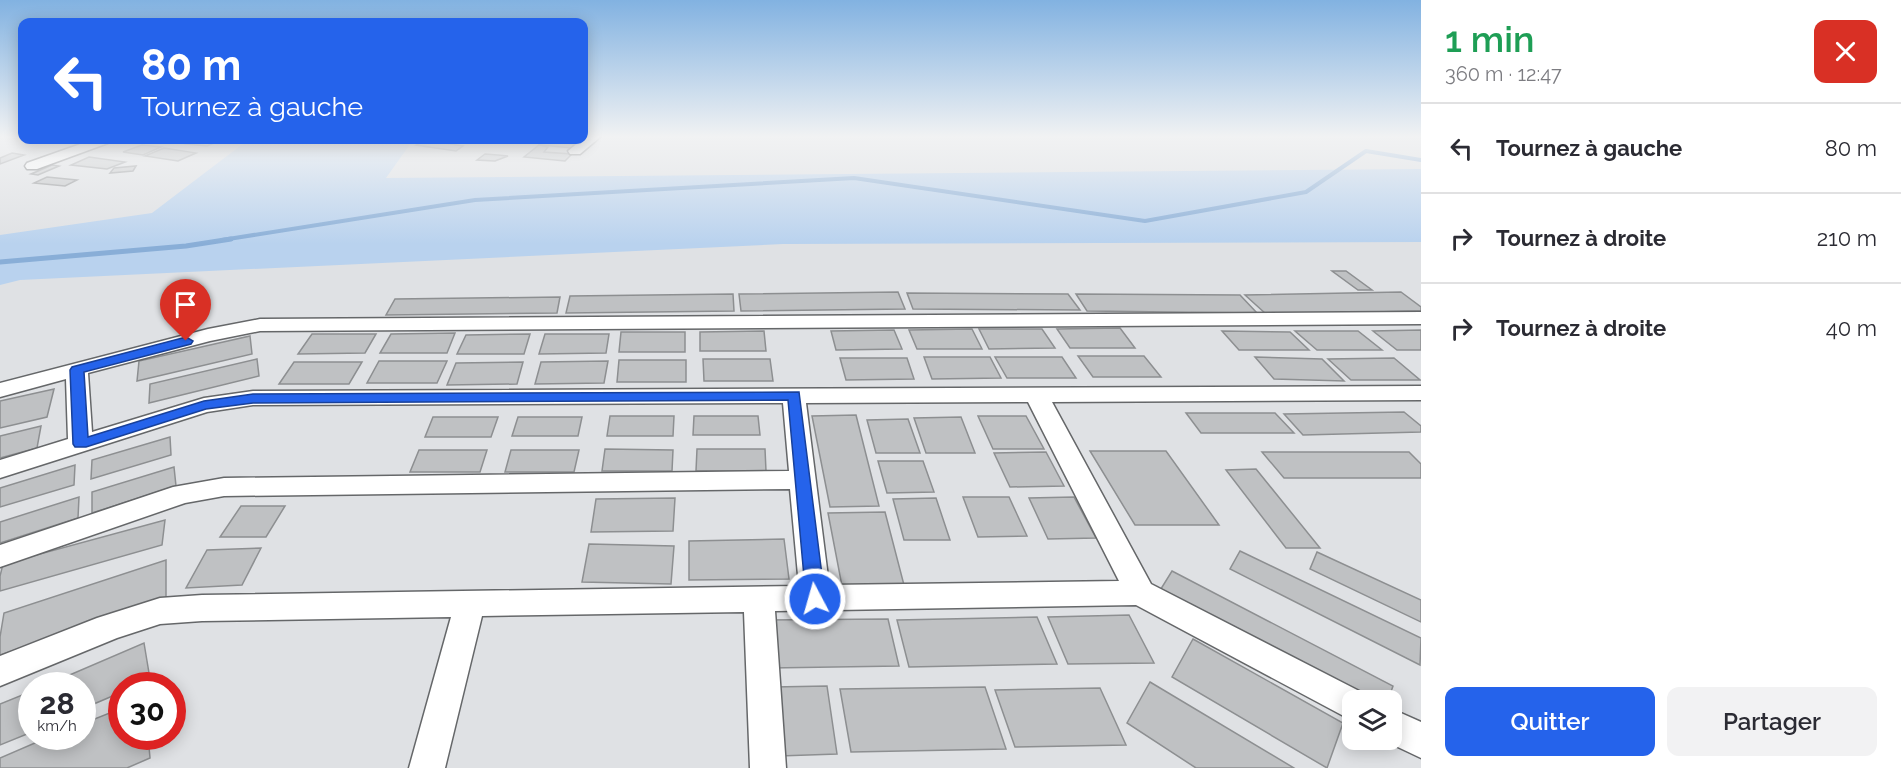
<!DOCTYPE html>
<html lang="fr">
<meta charset="utf-8">
<style>
:root{--surface:#fff;--page:#f2f2f3;--text:#2b2b33;--muted:#7c7c81;--line:#e1e1e2;--accent:#2563eb}
body{margin:0;font-family:Raleway,sans-serif;background:var(--page);color:var(--text);height:100vh;display:flex;flex-direction:column;font-size:22px;white-space:nowrap}
*{box-sizing:border-box;margin:0}
p{font-size:20px;color:var(--muted)}
.icon{flex:none;width:33px;height:33px;fill:none;stroke:currentColor;stroke-width:2;stroke-linecap:round;stroke-linejoin:round}
.map{position:relative;flex:1;overflow:hidden}
.details{display:flex;flex-direction:column;background:var(--surface);width:480px}
.details>*{flex:none}
.guide{position:absolute;left:18px;top:18px;width:570px;height:126px;border-radius:12px;box-shadow:0 3px 15px #0003;background:#2563eb;color:#fff;overflow:hidden}
.fabs{position:absolute;left:1342px;top:690px;display:grid;gap:12px}
.fabs a{display:grid;place-items:center;width:60px;height:60px;border-radius:12px;background:var(--surface);box-shadow:0 3px 15px #0003;font-size:30px}
.speed{position:absolute;left:18px;top:672px;display:flex;gap:12px;font-size:30px;font-weight:700;text-align:center}
.speed>*{display:grid;place-content:center;width:78px;height:78px;border-radius:50%;background:var(--surface);box-shadow:0 3px 15px #0003;line-height:1}
.speed small{font-size:15px;font-weight:400}
.speed .limit{border:9px solid #d22;background:#fff;color:#111}
.pin{position:absolute;display:grid;place-items:center;width:51px;height:51px;color:#fff;margin:-62px -26px;border-radius:50% 50% 50% 0;rotate:-45deg;box-shadow:0 0 6px #0007}
.pin .icon{rotate:45deg}
.me{position:absolute;width:66px;margin:-33px;rotate:354deg;stroke-linejoin:round;filter:drop-shadow(0 0 4px #0008)}
.turn{display:flex;align-items:center;gap:21px;height:126px;padding:0 24px;font-size:27px}
.turn .icon{width:78px;height:78px;stroke-width:2.5}
.turn b{display:block;font-size:42px;line-height:51px}
.round{display:grid;place-items:center;flex:none;width:63px;height:63px;border-radius:12px;background:var(--page)}
.overview{display:flex;align-items:center;justify-content:space-between;height:102px;padding:0 24px}
h1{font-size:36px;font-weight:600;line-height:45px;color:#1e9e55}
.action{display:flex;gap:12px;margin-top:auto;padding:12px 24px}
.action a{flex:1;height:69px;border-radius:12px;background:var(--accent);color:#fff;font-size:24px;font-weight:600;line-height:69px;text-align:center}
.action a+a{background:var(--page);color:var(--text)}
ul{padding:0;list-style:none}
li{display:flex;align-items:center;gap:18px;height:90px;padding:0 24px;border-top:2px solid var(--line)}
li div{flex:1}
li b{display:block;font-size:22px}
li em{font-style:normal}
main{display:flex;flex:1;min-height:0}
.map>svg:first-child{display:block}
.green{fill:#b9d2ee}
.lines{fill:none;stroke-linecap:round;stroke-linejoin:round}
.stream-far1{stroke:#89aed7;stroke-width:4}
.stream{stroke:#89aed7;stroke-width:5}
.building{fill:#bfc1c3;stroke:#8d8f91;stroke-width:1.5}
.minor-casing{stroke:#656769;stroke-width:3}
.minor{fill:#fff;fill-rule:evenodd}
.route{fill:#2563eb;stroke:#184099;stroke-width:1.5}
</style>
<main>
<div class="map">
<svg width="1421" height="768" viewBox="0 0 1421 768">
<rect width="100%" height="100%" fill="#dfe1e4"/>
<!-- green -->
<polygon class="green" points="248,140 413,140 386,178 1421,169 1421,242 783,244 20,280 0,285 0,235 152,213"/>
<g class="lines">
<!-- stream-far1 -->
<polyline class="stream-far1" points="222,240 475,200 854,178 1145,221 1306,192 1366,151 1421,160"/>
<!-- stream -->
<polyline class="stream" points="0,262 186,246 231,239"/>
</g>
<!-- building -->
<g class="building">
<polygon points="184,140 222,140 207,146 177,143"/>
<polygon points="426,140 463,146 456,151 416,145"/>
<polygon points="543,140 565,140 561,143 578,145 573,148 539,145"/>
<polygon points="142,145 161,147 143,155 123,152"/>
<polygon points="539,145 548,147 544,152 572,154 565,161 524,157"/>
<polygon points="164,148 196,153 178,161 145,156"/>
<polygon points="12,153 24,155 0,164 0,158"/>
<polygon points="485,154 498,155 508,156 495,161 477,160"/>
<polygon points="89,157 125,162 107,169 71,165"/>
<polygon points="52,165 59,166 38,175 31,174"/>
<polygon points="136,166 133,171 110,173 114,168"/>
<polygon points="47,177 77,180 65,186 34,183"/>
<polygon points="1332,271 1346,271 1372,290 1358,290"/>
<polygon points="898,292 905,309 741,311 739,294"/>
<polygon points="1401,292 1421,307 1421,311 1266,314 1245,295"/>
<polygon points="907,293 1068,294 1080,310 913,309"/>
<polygon points="733,294 734,311 566,313 570,296"/>
<polygon points="1076,294 1240,295 1257,313 1087,311"/>
<polygon points="560,297 557,313 386,315 395,299"/>
<polygon points="1120,328 1135,348 1070,348 1057,329"/>
<polygon points="972,329 982,349 917,349 909,330"/>
<polygon points="979,329 1042,329 1055,348 989,349"/>
<polygon points="894,330 902,349 836,350 831,331"/>
<polygon points="1421,330 1421,350 1397,350 1373,331"/>
<polygon points="764,331 766,351 700,351 700,332"/>
<polygon points="1222,331 1290,332 1309,350 1239,350"/>
<polygon points="1295,331 1358,331 1382,350 1317,350"/>
<polygon points="621,332 685,332 685,352 619,352"/>
<polygon points="455,333 447,353 380,353 391,334"/>
<polygon points="312,334 376,334 365,353 298,354"/>
<polygon points="530,334 524,354 457,354 466,335"/>
<polygon points="545,334 609,334 606,353 539,354"/>
<polygon points="250,336 252,354 137,381 139,361"/>
<polygon points="1078,356 1144,356 1161,377 1093,377"/>
<polygon points="924,357 990,357 1001,378 932,379"/>
<polygon points="995,357 1062,357 1076,378 1007,378"/>
<polygon points="1255,357 1322,359 1344,381 1274,379"/>
<polygon points="840,358 907,358 914,379 846,380"/>
<polygon points="1394,358 1420,380 1351,380 1328,359"/>
<polygon points="257,359 259,376 149,403 150,384"/>
<polygon points="703,359 770,359 773,381 704,381"/>
<polygon points="619,360 686,360 686,382 617,382"/>
<polygon points="379,361 447,361 437,383 367,383"/>
<polygon points="608,361 604,383 535,384 541,362"/>
<polygon points="294,362 362,362 349,384 279,384"/>
<polygon points="523,362 517,384 447,385 456,363"/>
<polygon points="54,389 47,417 0,428 0,401"/>
<polygon points="1404,412 1421,426 1421,432 1303,435 1284,414"/>
<polygon points="1186,413 1275,413 1294,433 1201,433"/>
<polygon points="856,415 879,506 830,507 812,416"/>
<polygon points="610,416 674,416 673,436 607,436"/>
<polygon points="694,416 758,416 760,435 693,435"/>
<polygon points="978,416 1026,416 1044,449 993,449"/>
<polygon points="433,417 498,417 491,437 425,437"/>
<polygon points="518,417 582,417 578,436 512,436"/>
<polygon points="961,417 975,453 926,453 914,418"/>
<polygon points="908,419 920,453 876,453 867,420"/>
<polygon points="41,426 37,448 0,458 0,436"/>
<polygon points="170,437 171,455 91,479 92,460"/>
<polygon points="605,449 673,450 672,471 602,471"/>
<polygon points="697,449 765,449 766,471 696,471"/>
<polygon points="419,450 487,450 480,472 410,472"/>
<polygon points="511,450 579,450 574,472 505,472"/>
<polygon points="1090,451 1166,451 1219,525 1135,525"/>
<polygon points="1046,452 1064,486 1010,487 994,453"/>
<polygon points="1262,452 1409,452 1421,464 1421,478 1284,478"/>
<polygon points="878,461 923,461 934,492 887,493"/>
<polygon points="75,465 74,485 0,507 0,488"/>
<polygon points="174,467 176,486 92,513 92,492"/>
<polygon points="1256,469 1320,548 1286,548 1226,470"/>
<polygon points="79,497 78,518 0,543 0,522"/>
<polygon points="963,497 1009,497 1027,536 978,537"/>
<polygon points="1074,497 1096,538 1048,539 1029,498"/>
<polygon points="675,498 673,531 591,532 596,499"/>
<polygon points="936,498 950,540 904,540 893,499"/>
<polygon points="241,506 285,506 266,537 220,537"/>
<polygon points="885,512 904,585 842,586 828,513"/>
<polygon points="165,520 162,545 0,591 0,576 3,564"/>
<polygon points="784,539 789,579 689,580 689,541"/>
<polygon points="589,544 674,546 671,584 582,582"/>
<polygon points="261,548 242,585 186,588 207,550"/>
<polygon points="1240,551 1421,638 1420,665 1230,569"/>
<polygon points="1317,552 1421,600 1421,622 1310,569"/>
<polygon points="166,560 166,598 0,655 0,637 4,613"/>
<polygon points="1172,571 1393,686 1388,700 1362,700 1159,592"/>
<polygon points="1129,615 1154,663 1068,664 1048,617"/>
<polygon points="1037,617 1057,664 909,667 897,620"/>
<polygon points="888,619 899,666 770,668 765,620"/>
<polygon points="1193,639 1343,723 1327,768 1172,677"/>
<polygon points="144,643 150,679 136,686 122,686 122,692 82,709 82,686 44,686"/>
<polygon points="1150,682 1294,768 1196,768 1127,723"/>
<polygon points="827,686 837,754 779,756 773,687"/>
<polygon points="985,687 1006,749 851,752 840,689"/>
<polygon points="1100,688 1126,745 1015,747 995,690"/>
<polygon points="32,691 32,732 0,745 0,704"/>
<polygon points="122,708 122,736 148,736 150,758 127,768 0,768 0,758 51,736 82,736 82,724"/>
</g>
<g class="lines">
<!-- minor casing -->
<g class="minor-casing">
<g id="minor">
<polygon points="585,137 600,137 580,154 570,154 568,151"/>
<polygon points="92,140 110,140 108,143 37,169 27,169 25,166 27,163"/>
<path d="M1421 312V324L260 331 210 341 88 373 92 432 204 398 253 391 1421 386V400L1052 402 1151 584 1365 694 1368 700H1353V721L1136 605 775 611 786 768H750L744 612 482 616 445 768H409L451 617 202 621 160 624 117 638 0 686V656L97 618 160 598 202 595 799 586 790 489 224 496 185 503 0 567V545L173 487 224 478 789 471 783 403 253 405 207 412 0 478V460L68 439 66 379 0 397V383L208 329 260 319ZM1028 402 1119 581 829 585 806 403Z"/>
<polygon points="1392,709 1421,722 1421,758 1383,740 1392,740"/>
</g>
</g>
<!-- minor -->
<use href="#minor" class="minor"/>
</g>
<!-- sky -->
<linearGradient id="sky" x2="0" y2="1"><stop stop-color="#82b2e1"/><stop offset="0.56" stop-color="#f1f2f3"/><stop offset="1" stop-color="#f1f2f3" stop-opacity="0"/></linearGradient>
<rect width="1421" height="244" fill="url(#sky)"/>
<!-- route -->
<polygon class="route" points="186,337 193,341 191,344 84,372 88,437 204,401 253,394 799,392 825,599 822,604 815,606 809,604 806,599 788,400 253,403 206,409 86,447 75,447 73,444 70,370 72,367"/>
</svg>
<div class="fabs">
<a><svg class="icon" aria-label="layers" viewBox="0 0 24 24"><path d="M12 4l9 5-9 5-9-5zM3 14l9 5 9-5"/></svg></a>
</div>
<div class="speed"><div>28<small>km/h</small></div><div class="limit">30</div></div>
<div class="pin" style="left:186px;top:341px;background:#d93025"><svg class="icon" aria-label="arrive" viewBox="0 0 24 24"><path d="M6 21V4h12l-3 4 3 4H6"/></svg></div>
<svg class="me" style="left:815px;top:599px" viewBox="-20 -20 40 40"><circle r="17" fill="#2563eb" stroke="#fff" stroke-width="3"/><path d="M0-11L8 9 0 5-8 9z" fill="#fff"/></svg>
<div class="guide">
<div class="turn"><svg class="icon" aria-label="left" viewBox="0 0 24 24"><path d="M17 20v-9H6M10 6l-5 5 5 5"/></svg><div><b>80 m</b>Tournez à gauche</div></div>
</div>
</div>
<section class="details">
<div class="overview"><div><h1>1 min</h1><p>360 m · 12:47</p></div><a class="round" style="background:#d93025;color:#fff"><svg class="icon" aria-label="close" viewBox="0 0 24 24"><path d="M6 6l12 12M18 6L6 18"/></svg></a></div>
<ul>
<li><svg class="icon" aria-label="left" viewBox="0 0 24 24"><path d="M17 20v-9H6M10 6l-5 5 5 5"/></svg><div><b>Tournez à gauche</b></div><em>80 m</em></li>
<li><svg class="icon" aria-label="right" viewBox="0 0 24 24"><path d="M7 20v-9h11M14 6l5 5-5 5"/></svg><div><b>Tournez à droite</b></div><em>210 m</em></li>
<li><svg class="icon" aria-label="right" viewBox="0 0 24 24"><path d="M7 20v-9h11M14 6l5 5-5 5"/></svg><div><b>Tournez à droite</b></div><em>40 m</em></li>
</ul>
<div class="action"><a>Quitter</a><a>Partager</a></div>
</section>
</main>
